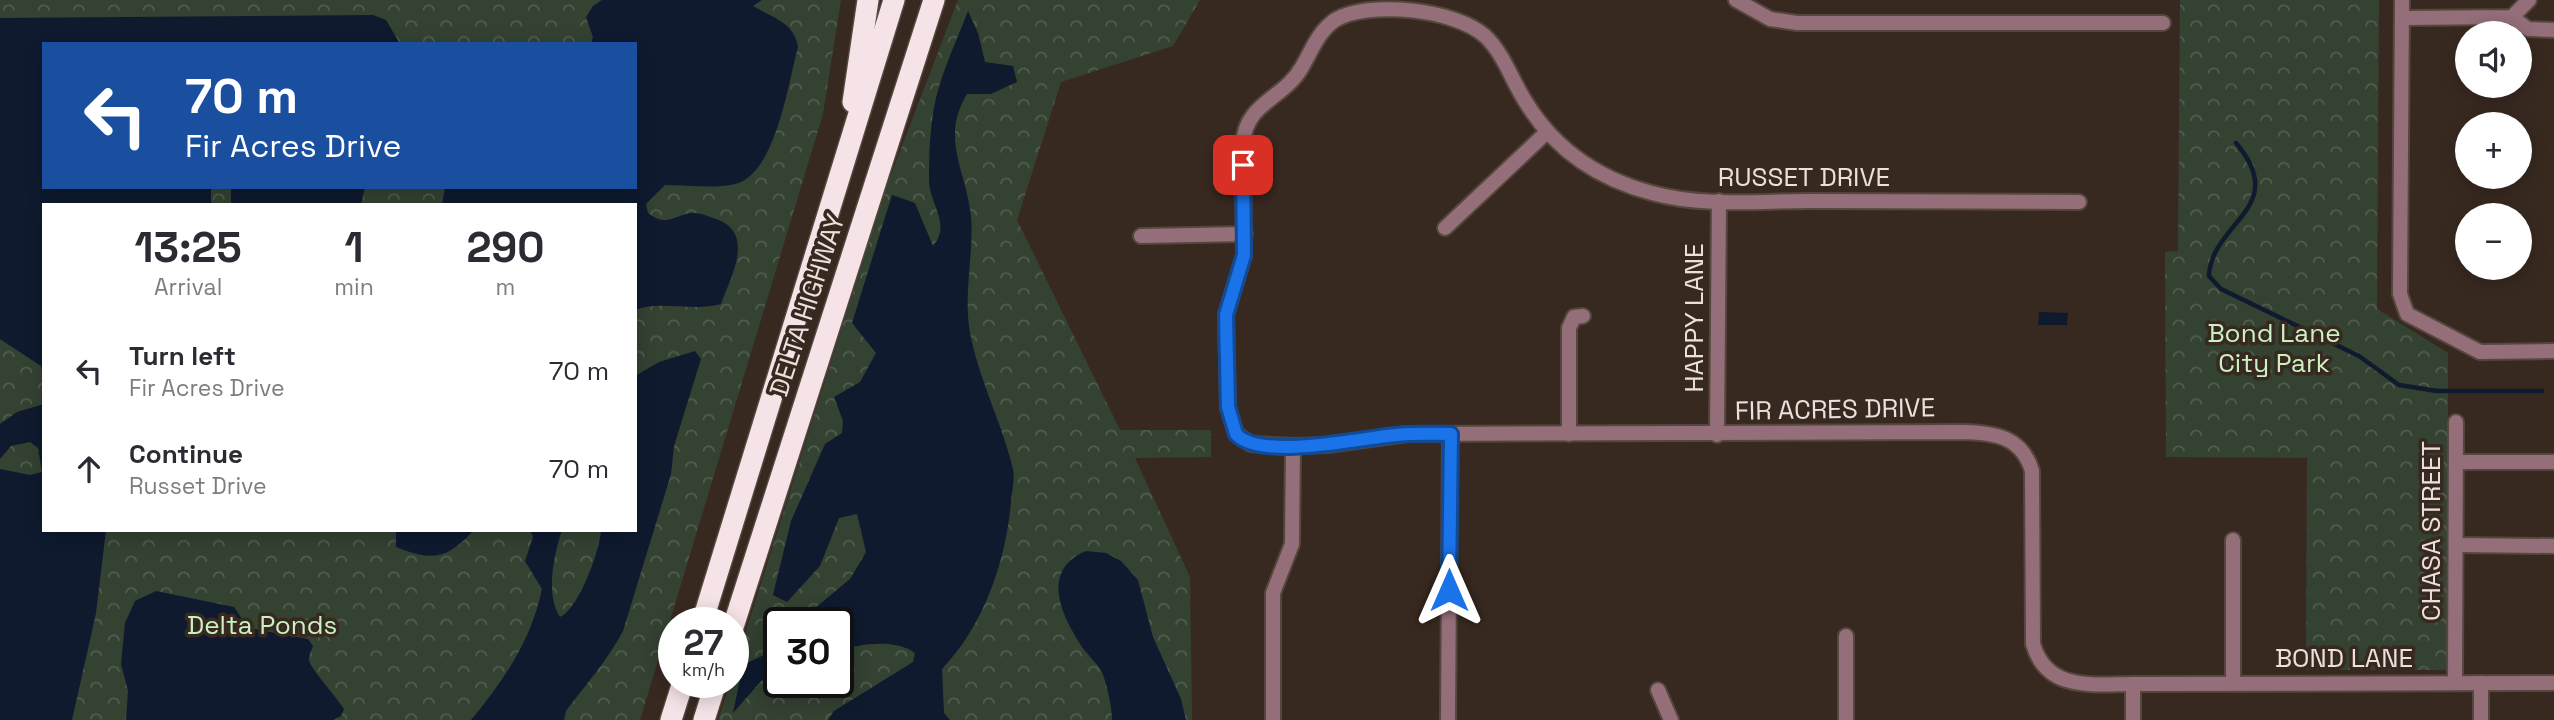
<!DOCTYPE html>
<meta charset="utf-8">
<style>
:root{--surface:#fff;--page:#f7f7f7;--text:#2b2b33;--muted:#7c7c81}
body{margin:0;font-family:"Space Grotesk",sans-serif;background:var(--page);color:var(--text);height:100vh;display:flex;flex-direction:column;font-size:26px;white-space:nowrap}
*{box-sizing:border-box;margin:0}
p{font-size:23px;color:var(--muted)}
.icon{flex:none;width:38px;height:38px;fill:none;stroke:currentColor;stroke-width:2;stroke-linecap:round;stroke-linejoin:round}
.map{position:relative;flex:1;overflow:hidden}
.panel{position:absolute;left:42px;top:203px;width:595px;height:329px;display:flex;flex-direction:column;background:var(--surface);border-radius:0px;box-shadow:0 4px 18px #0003}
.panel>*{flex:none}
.hud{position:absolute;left:42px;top:42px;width:595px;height:147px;border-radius:0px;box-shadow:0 4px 18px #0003;background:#1a4fa0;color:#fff;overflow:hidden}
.buttons{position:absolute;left:2455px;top:21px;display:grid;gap:14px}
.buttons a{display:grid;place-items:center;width:77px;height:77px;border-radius:50%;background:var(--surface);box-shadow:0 4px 18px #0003;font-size:35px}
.speed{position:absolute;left:658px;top:607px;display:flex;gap:14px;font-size:35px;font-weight:700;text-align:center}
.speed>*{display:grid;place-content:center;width:91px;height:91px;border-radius:50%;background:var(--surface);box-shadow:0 4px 18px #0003;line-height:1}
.speed small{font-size:18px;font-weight:400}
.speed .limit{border:4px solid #111;border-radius:10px;background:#fff;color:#111}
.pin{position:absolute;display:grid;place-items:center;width:60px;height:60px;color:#fff;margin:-30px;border-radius:14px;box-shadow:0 4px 10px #0006}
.me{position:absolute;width:77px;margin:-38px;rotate:0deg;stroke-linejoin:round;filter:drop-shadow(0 0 5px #0008)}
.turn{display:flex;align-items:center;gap:24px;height:147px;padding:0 28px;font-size:32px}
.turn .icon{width:91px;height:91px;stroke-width:2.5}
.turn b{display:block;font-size:49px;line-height:60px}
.eta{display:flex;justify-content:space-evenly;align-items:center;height:119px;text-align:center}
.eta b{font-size:42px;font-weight:700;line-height:49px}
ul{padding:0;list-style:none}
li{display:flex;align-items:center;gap:21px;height:98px;padding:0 28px}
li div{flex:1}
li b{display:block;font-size:26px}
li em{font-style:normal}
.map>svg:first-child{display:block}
.park{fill:url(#park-crowns);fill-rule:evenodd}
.water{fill:#0f1a2f}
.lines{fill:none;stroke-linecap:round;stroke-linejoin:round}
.stream{stroke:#0f1a2f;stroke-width:4.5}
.street-casing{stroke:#55463e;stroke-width:18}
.highway-casing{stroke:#55463e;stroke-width:24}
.street{stroke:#946f79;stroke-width:14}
.highway{stroke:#f5e3e7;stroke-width:21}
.route-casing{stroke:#114b97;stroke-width:18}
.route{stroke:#1a73e8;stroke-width:12}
.labels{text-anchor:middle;stroke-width:7;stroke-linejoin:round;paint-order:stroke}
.street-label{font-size:26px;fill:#ebe0db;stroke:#382920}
.park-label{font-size:26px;fill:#c9f1c2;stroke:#382920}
</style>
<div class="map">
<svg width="2554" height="720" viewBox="0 0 2554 720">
<defs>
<pattern id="park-crowns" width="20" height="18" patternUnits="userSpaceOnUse" patternTransform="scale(1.75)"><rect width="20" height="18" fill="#344232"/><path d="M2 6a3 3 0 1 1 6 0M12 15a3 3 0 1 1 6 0" fill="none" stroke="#525d4f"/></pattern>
</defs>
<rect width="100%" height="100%" fill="#382920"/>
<!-- park -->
<g class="park">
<path d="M0 0H841L823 114 640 720H0ZM44 44H635V187H44ZM44 205H635V530H44Z"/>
<path d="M958 0H1200L1173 46 1061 82 1017 220 1120 430H1211V457L1135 458 1190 577 1192 720H718L730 683 733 682V672L887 185ZM779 623H838V682H779Z"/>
<polygon points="2180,0 2379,0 2377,309 2448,353 2448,670 2306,670 2307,458 2166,457 2165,252 2178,251"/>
</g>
<!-- water -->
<g class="water">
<path d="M602 0H762L753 6C773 18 794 22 798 47 788 83 776 174 735 184 714 189 687 185 665 185L646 204 648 213C668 229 676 213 694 213 701 213 710 217 716 219 756 233 731 276 721 304 693 312 660 300 635 310V205H442L445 187H635V44H591L593 37 586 17 593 6Z"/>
<path d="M968 11 978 33 985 62 1013 66 1017 82 991 94H967C940 138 966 170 971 216 974 254 963 295 970 333 979 380 1002 423 1013 469 1015 479 1012 491 1011 501 1006 561 984 625 942 669L944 713 950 720H828L834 711 913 662 915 653C897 639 858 643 838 652V623H797L850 579 866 552 857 514 839 518 820 566 787 602 773 595 791 521 825 444 842 433 843 421 834 397 860 382 876 353 852 323 892 195 915 203 933 246C952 224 929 204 929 180 929 154 930 124 936 98 943 69 957 40 968 11Z"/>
<polygon points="373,15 386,20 400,44 44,44 44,187 211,187 211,205 44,205 44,379 41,366 0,339 0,18"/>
<polygon points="231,187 365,187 361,205 231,205"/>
<polygon points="2039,312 2068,313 2067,325 2038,325"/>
<path d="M695 351 701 359 674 446 671 474 623 631C607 661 586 684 566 711L564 720H471C504 680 531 641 542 589L525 561 533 537 530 530H562C554 554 545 595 560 617 579 609 600 550 601 530H635V376L659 362Z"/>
<polygon points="44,404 44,530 106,530 96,613 72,720 0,720 0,469 30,475 42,472 38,448 30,442 11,446 0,459 0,424 17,412"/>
<path d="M474 530C447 559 433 562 396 547V530Z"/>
<path d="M1086 551 1106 553 1121 561 1138 580 1153 637 1181 699 1186 720H1112C1112 707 1107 685 1102 672 1098 665 1090 657 1085 651 1063 619 1038 571 1086 551Z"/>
<path d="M156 591 234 607 248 628 308 639 313 646C311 652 307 657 310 663 314 672 337 698 344 709L341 716 333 720H126L128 691 121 664 125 623 135 601Z"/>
<polygon points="779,648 779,668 770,671 733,713 743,665"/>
</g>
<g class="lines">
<!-- stream -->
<path class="stream" d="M2236 143C2291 208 2211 222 2209 276L2221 289 2359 356 2399 385 2437 391H2542"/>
<!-- street casing -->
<g class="street-casing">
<g id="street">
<polyline points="1736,0 1770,19 1797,23 2163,23"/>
<polyline points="2402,0 2400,294 2407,314 2480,352 2554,351"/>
<polyline points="2512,17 2528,29 2554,30"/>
<polyline points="2402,18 2512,17 2529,0"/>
<polyline points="1445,228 1547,132"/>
<polyline points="1141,236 1245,234"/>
<polyline points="1569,434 1569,328 1574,317 1583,316"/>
<polyline points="1717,435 1719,201"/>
<path d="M1293 446 1327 445 1407 434 1964 432C1996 433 2022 437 2032 471L2033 644C2047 692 2093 684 2133 684L2554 683"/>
<polyline points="2456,462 2554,462"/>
<polyline points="2456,545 2554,546"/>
<polyline points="2455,682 2456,422"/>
<polyline points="2233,683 2233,540"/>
<polyline points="2481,683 2481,720"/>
<polyline points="1658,690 1671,720"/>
<path d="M1273 720V593L1292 544 1293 446 1251 444 1236 434 1228 407 1226 315 1244 255 1243 143C1246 102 1284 99 1302 67 1312 50 1318 32 1335 20 1368 0 1455 9 1485 36 1502 52 1510 75 1521 94 1550 146 1595 178 1652 193 1702 207 1758 201 1810 201 1899 202 1989 202 2079 202"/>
<polyline points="1448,720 1450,434"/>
<polyline points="1846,720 1846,636"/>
<polyline points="2133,720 2133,684"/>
</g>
</g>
<!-- highway casing -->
<g class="highway-casing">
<g id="highway">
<polyline points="853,102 868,0"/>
<polyline points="702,623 894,0"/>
<polyline points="733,627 934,0"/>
<polyline points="671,720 683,682"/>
<polyline points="704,720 716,682"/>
</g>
</g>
<!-- street -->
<use href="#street" class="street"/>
<!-- highway -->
<use href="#highway" class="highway"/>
</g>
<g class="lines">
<!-- route casing -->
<g class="route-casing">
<path id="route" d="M1243 165 1244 255 1226 315 1228 407 1236 434C1260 461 1361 438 1396 435 1414 433 1432 434 1451 434L1449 590"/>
</g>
<!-- route -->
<use href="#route" class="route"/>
</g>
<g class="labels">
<!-- street labels -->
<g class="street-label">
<text x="1804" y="186">RUSSET DRIVE</text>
<text transform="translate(807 305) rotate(-72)" y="9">DELTA HIGHWAY</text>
<text transform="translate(1694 318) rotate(-90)" y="9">HAPPY LANE</text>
<text transform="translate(1835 409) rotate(-1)" y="9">FIR ACRES DRIVE</text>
<text transform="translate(2431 531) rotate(-90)" y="9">CHASA STREET</text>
<text x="2344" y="667">BOND LANE</text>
</g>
<!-- park labels -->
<g class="park-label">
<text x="2274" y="342">Bond Lane<tspan x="2274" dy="30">City Park</tspan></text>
<text x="262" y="634">Delta Ponds</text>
</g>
</g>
</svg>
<div class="buttons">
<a><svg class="icon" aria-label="sound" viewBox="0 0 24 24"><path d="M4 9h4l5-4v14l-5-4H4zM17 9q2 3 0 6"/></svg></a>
<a>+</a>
<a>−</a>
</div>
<div class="speed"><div>27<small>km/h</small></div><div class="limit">30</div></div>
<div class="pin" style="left:1243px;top:165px;background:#d93025"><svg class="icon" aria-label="arrive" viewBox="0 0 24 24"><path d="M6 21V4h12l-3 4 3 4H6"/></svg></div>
<svg class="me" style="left:1449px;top:590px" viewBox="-20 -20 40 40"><path d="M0-17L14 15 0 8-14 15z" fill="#1a73e8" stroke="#fff" stroke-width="4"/></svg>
<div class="hud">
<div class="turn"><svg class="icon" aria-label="left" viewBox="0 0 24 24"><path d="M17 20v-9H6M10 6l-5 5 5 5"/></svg><div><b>70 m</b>Fir Acres Drive</div></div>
</div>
<section class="panel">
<div class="eta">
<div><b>13:25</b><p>Arrival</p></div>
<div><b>1</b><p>min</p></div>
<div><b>290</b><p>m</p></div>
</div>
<ul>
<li><svg class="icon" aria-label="left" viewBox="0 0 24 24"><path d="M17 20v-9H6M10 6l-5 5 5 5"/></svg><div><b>Turn left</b><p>Fir Acres Drive</p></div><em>70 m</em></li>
<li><svg class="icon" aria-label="ahead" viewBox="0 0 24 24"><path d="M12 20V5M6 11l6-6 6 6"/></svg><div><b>Continue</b><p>Russet Drive</p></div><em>70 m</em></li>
</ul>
</section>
</div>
